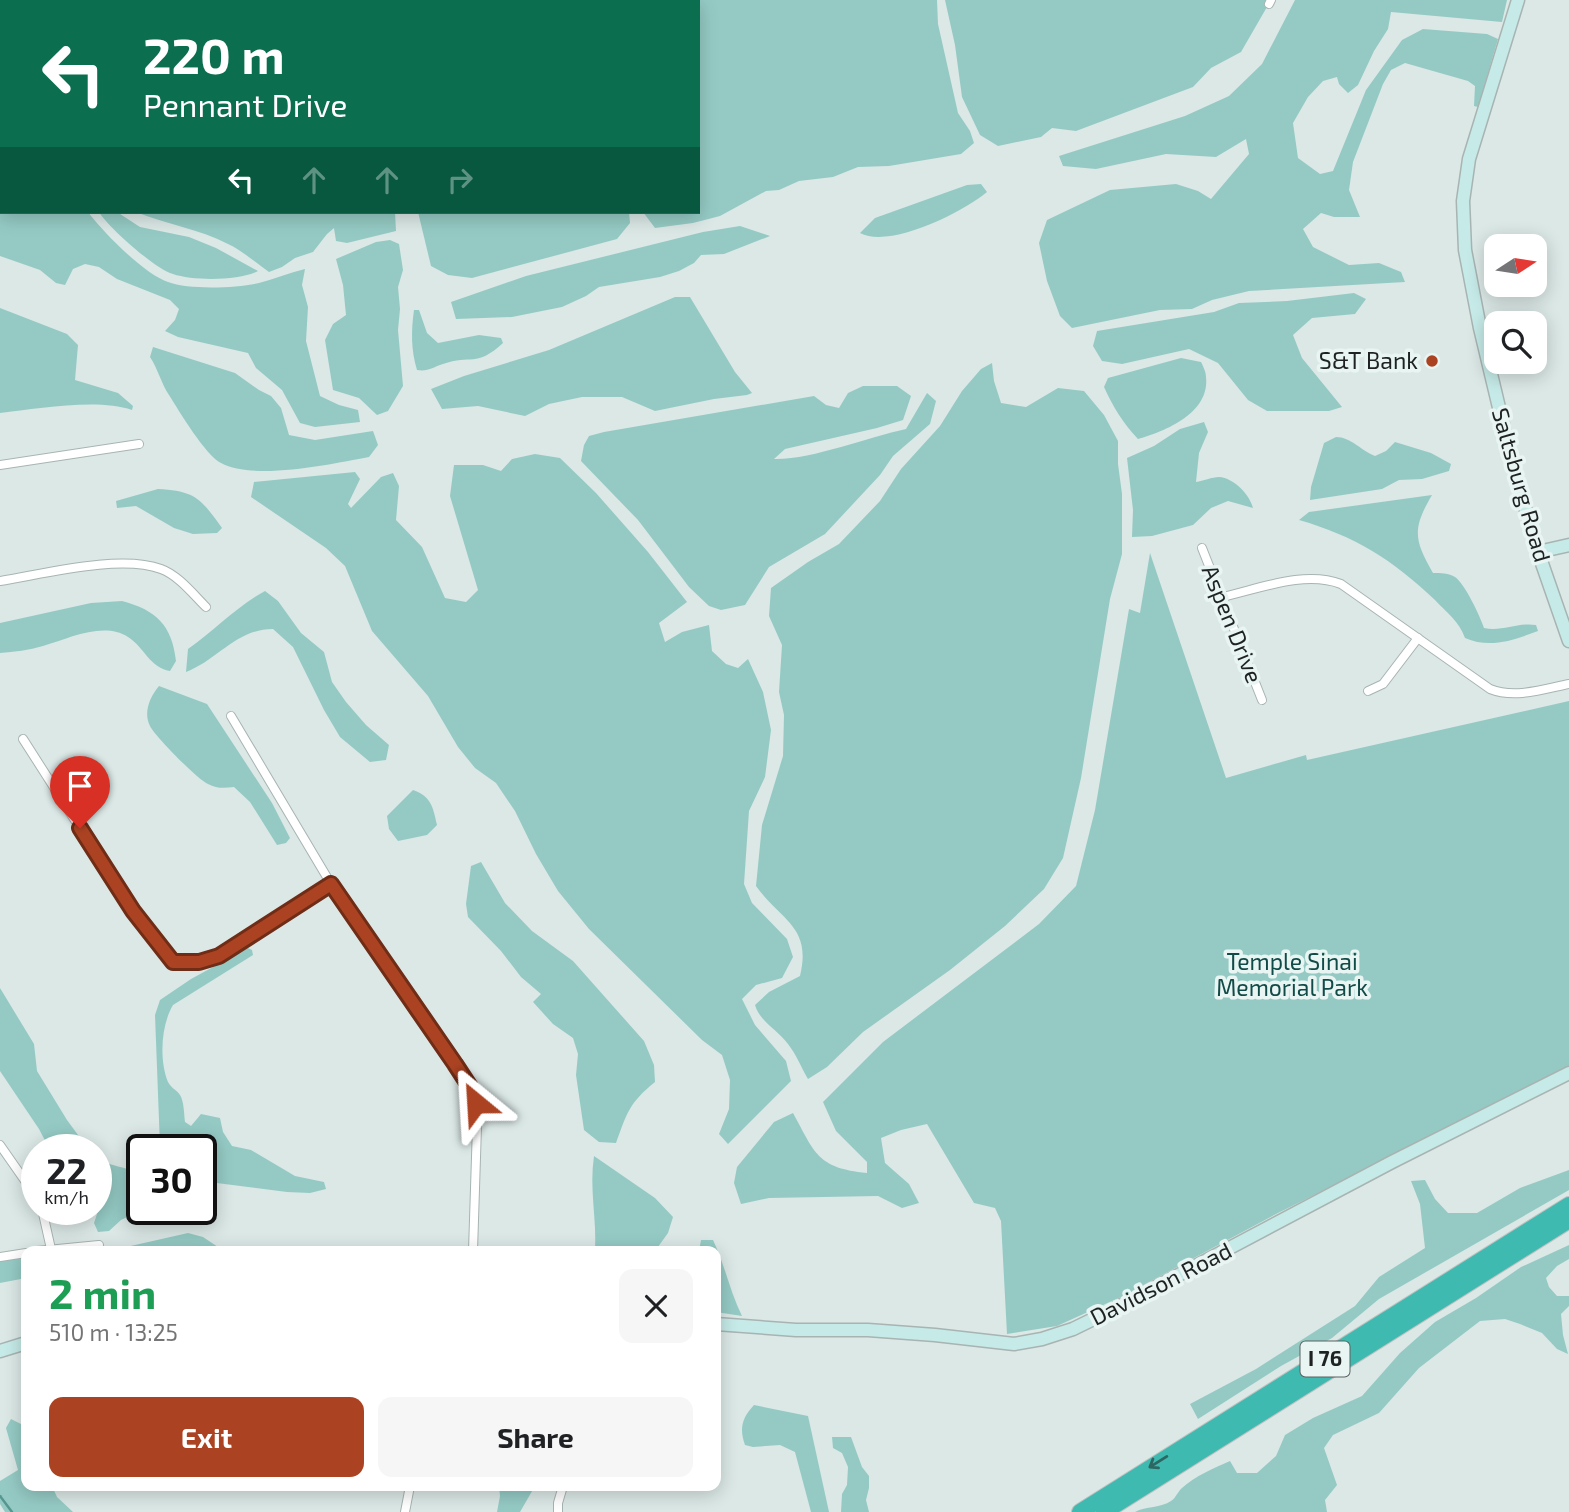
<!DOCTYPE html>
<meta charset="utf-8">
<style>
:root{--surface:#fff;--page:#f6f6f6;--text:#202124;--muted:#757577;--accent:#ab4322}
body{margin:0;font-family:"Exo 2",sans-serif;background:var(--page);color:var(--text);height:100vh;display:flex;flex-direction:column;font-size:26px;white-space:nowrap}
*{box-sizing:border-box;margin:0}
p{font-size:23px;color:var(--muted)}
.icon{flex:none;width:38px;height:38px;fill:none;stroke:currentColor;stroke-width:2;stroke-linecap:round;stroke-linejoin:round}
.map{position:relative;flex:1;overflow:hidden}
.drawer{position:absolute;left:21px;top:1246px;width:700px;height:245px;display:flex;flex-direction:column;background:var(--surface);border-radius:14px;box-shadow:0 4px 18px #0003}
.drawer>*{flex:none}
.top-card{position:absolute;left:0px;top:0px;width:700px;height:214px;box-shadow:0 4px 18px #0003;background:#0b6e4f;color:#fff;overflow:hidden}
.needle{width:46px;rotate:78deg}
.fabs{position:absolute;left:1484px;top:234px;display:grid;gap:14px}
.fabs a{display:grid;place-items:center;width:63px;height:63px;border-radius:14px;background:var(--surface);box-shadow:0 4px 18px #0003;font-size:35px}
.speed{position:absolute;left:21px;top:1134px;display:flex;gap:14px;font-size:35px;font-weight:700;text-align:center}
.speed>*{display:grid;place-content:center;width:91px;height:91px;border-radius:50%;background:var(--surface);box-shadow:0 4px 18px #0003;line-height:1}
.speed small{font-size:18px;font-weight:400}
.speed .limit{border:4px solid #111;border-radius:10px;background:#fff;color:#111}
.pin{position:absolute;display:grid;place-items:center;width:60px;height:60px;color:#fff;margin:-72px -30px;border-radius:50% 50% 50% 0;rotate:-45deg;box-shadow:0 0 7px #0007}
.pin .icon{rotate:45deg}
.me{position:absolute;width:77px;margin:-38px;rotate:333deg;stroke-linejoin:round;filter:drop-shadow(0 0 5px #0008)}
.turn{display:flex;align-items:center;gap:24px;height:147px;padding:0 28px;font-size:32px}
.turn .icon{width:91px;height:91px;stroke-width:2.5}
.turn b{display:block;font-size:49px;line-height:60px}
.lanes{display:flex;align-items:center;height:66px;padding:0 28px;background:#0003;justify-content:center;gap:35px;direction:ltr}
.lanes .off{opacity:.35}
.round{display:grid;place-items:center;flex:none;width:74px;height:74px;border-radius:14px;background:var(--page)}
.headline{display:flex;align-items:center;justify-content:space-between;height:119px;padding:0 28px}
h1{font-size:42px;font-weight:700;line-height:52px;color:#1e9e55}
.cta{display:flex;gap:14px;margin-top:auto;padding:14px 28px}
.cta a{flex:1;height:80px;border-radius:14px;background:var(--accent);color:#fff;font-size:28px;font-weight:700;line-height:80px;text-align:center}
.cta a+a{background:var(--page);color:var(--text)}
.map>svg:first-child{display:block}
.green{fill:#95cac4}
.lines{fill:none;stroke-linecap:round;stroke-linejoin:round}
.stream{stroke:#569690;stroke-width:2.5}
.street-casing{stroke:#a8b4b2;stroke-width:10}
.secondary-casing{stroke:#a8b4b2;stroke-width:15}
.highway-casing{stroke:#c0c1c1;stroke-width:18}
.street{stroke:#fff;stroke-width:8}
.secondary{stroke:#c5eae7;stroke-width:12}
.highway{stroke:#3fbab0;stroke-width:16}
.oneway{stroke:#2d6662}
.route-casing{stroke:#6f2c16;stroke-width:18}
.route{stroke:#ab4322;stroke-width:12}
.poi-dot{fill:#ab4322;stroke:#e8f5f3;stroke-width:2.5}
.labels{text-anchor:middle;stroke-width:7;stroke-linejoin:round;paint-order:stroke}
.shield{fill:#e8f5f3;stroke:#5b6161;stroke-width:2}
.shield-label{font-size:21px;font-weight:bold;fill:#1e2222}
.poi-label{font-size:23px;fill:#1e2222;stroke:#e8f5f3;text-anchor:end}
.street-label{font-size:23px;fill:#1e2222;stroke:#e8f5f3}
.park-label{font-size:23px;fill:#114b47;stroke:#e8f5f3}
</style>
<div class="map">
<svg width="1569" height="1512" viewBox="0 0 1569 1512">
<rect width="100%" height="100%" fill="#dbe8e6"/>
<!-- green -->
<g class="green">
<polygon points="0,0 281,0 2,2 0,48"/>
<polygon points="360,0 937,0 938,24 958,113 970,131 974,143 961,154 889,166 858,167 833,177 799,181 779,190 766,191 720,216 693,223 655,228 643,212 698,212 698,2 358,2"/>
<polygon points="945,0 1271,0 1241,52 1211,68 1193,87 1076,131 1052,128 1041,137 998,146 980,135 962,97 955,45"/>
<polygon points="1295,0 1507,0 1502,22 1391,12 1388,29 1374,51 1358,85 1348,93 1339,84 1337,77 1323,81 1308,97 1293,123 1298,158 1320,174 1333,171 1366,90 1402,40 1423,29 1487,34 1498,39 1478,107 1474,106 1475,86 1468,81 1405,63 1391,70 1383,84 1353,162 1349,190 1360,217 1334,217 1321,213 1303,229 1313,247 1349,265 1379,263 1401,272 1405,282 1249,291 1212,300 1192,309 1160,310 1072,328 1060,316 1047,281 1039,243 1047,220 1110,190 1176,184 1198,191 1211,199 1249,154 1246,139 1216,157 1166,154 1096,169 1063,166 1059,156 1185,116 1229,96 1262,64"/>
<path d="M0 129 2 212H88C103 232 144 274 168 282 189 290 237 288 259 283 274 279 289 273 305 269L302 285 308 307 306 341 320 396 339 405 358 410 360 422 315 427 300 423 282 390 256 368 248 353 178 337 165 331 175 320 179 309 170 300 117 279 99 267 85 264 73 269 65 285 56 283 40 270 0 256Z"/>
<path d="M981 184 987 192C963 212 890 249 860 233L875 218 967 185Z"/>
<path d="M99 212H117L140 227 189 237 216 248 258 271C239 281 193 281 173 274 155 269 109 228 99 212Z"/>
<path d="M136 212H395L396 231 347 243 336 241 334 228 327 234 313 252 295 258 282 267 269 272C256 263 243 251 228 244 199 229 166 224 136 212Z"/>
<polygon points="418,212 629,212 630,223 617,239 472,278 448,275 431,266"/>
<polygon points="740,226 770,236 724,254 701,255 694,263 679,271 660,277 599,287 586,296 562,307 512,317 456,319 451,302 526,276 703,232"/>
<polygon points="390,240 399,244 403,270 398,287 400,309 398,330 403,386 388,411 377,415 359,398 333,390 325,340 333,324 346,315 343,285 336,259 376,242"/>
<polygon points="1354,293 1366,299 1355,314 1312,318 1293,335 1302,358 1342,407 1329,411 1267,411 1248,400 1218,363 1189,349 1122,364 1102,361 1093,346 1097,331 1214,312 1239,303 1287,301"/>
<polygon points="675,297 690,297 735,372 752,393 747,395 714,399 655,411 622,397 582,397 549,404 525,416 478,406 442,409 431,389 464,376 549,350"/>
<path d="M0 308 67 334 78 345 75 380 118 393 133 406 132 410C97 398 37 409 0 413Z"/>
<path d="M414 310H419L427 333 438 343 479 335 501 338 503 343C476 368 471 354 443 364 433 367 428 372 417 370 411 350 411 331 414 310Z"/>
<path d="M153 347 235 373 259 390 271 396 281 408 289 435 315 440 373 431 378 445 369 457C331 464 255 481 221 463 206 456 179 411 169 395 161 383 158 369 150 357Z"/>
<path d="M1181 358 1201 362C1203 366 1206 372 1206 377 1210 413 1166 431 1138 439 1123 423 1113 407 1104 387L1108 378Z"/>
<path d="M992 363 994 381 1001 403 1026 407 1058 388 1084 391 1104 415 1118 441V464L1122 494V554L1110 599 1081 778 1063 858 1044 889 1005 926 950 970 863 1032 827 1067 808 1079C801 1067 796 1054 788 1044 777 1029 760 1022 755 1005L769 992 800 976C812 926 781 921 756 886L762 825 783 756 784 715 779 692 782 645 769 616 771 588 808 562 839 544 880 501 901 469 940 426 962 391 981 369Z"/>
<path d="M863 386H897L911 396 903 420 877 428 785 449 774 459C811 460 868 437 906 429L927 393 936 401 930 424 893 456 880 475 825 534 769 567 745 605 721 610 709 606 689 587 638 520 581 461 584 445 589 436 604 432 814 396 826 405 839 408 848 393Z"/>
<path d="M1204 422 1208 432 1199 453 1196 482C1203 481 1212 477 1219 477 1234 478 1250 495 1253 508L1228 501 1211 508 1193 525 1152 536 1132 537 1133 510 1127 458 1154 446 1180 429Z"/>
<path d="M1336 437C1351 437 1360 450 1375 456L1386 451 1395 442 1431 453 1451 464 1449 471 1422 479 1399 480 1382 489 1310 500 1311 487 1324 443Z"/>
<polygon points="535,454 560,458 596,493 648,552 687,602 659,623 665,642 682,632 709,625 712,651 726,664 738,668 748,659 763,692 771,730 765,777 749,811 744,884 752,903 787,939 793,957 782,978 756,985 742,999 755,1025 786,1061 791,1081 728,1144 719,1134 729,1109 730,1080 722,1055 702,1040 589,929 558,891 536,854 515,811 496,783 475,768 458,747 428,696 372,631 345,566 326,548 251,497 254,482 355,472 360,479 348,504 351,508 381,477 393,473 399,486 396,520 422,547 445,598 466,602 478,590 450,496 454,465 483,465 501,471 512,459"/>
<path d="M158 489C196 491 201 499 222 528L217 533 193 534 174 528 136 506 117 508 116 501Z"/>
<path d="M1432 495C1412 529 1414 540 1433 573 1440 573 1449 573 1455 577 1465 584 1480 616 1484 628 1502 632 1517 622 1536 625L1538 631C1514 640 1490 649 1465 638 1459 621 1447 613 1435 600 1393 560 1355 536 1299 520L1309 512Z"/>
<path d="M1150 553 1226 778 1306 755 1307 760 1569 701V1068L1276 1214 1123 1296 1057 1326 1007 1334 1001 1221 995 1208 974 1203 927 1124 901 1130 881 1138 885 1163 909 1184 919 1203 902 1208 878 1196 769 1198 741 1204 734 1183 737 1167 774 1122 793 1113C815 1153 817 1168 867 1173V1162L836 1131 823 1102 883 1042 1039 924 1076 886 1095 810 1129 609 1140 613Z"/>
<path d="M265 591 278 601 301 633 324 652 332 682 346 702 366 725 389 745 386 760 370 762 340 737 324 710 293 647 273 629C236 629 218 660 186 672L188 649C215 630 236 607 265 591Z"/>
<path d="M122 601C156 610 172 625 176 661L170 671C150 668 144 647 128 637 103 621 68 639 43 646 29 650 14 652 0 653V623L91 603Z"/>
<path d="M159 686 207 704 272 803 290 838 286 843 277 845 250 802 234 787C225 788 217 789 208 784 198 780 154 735 150 726 143 712 150 697 159 686Z"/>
<path d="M413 790C431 796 433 807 437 825L427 835 398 841 389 829 387 816Z"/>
<path d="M481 862 505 903 532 931 573 961 644 1041 654 1065 655 1082C629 1103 627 1113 616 1143L599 1142 584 1130 576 1075 578 1054 573 1038 553 1024 533 1002 541 994 521 977 501 951 468 917 466 904 471 866Z"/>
<path d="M248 948 252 950 253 955 173 1005C161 1025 159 1060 168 1082 171 1088 177 1090 180 1095 184 1101 184 1114 185 1122L191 1126 201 1114 220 1118 223 1132 232 1146 251 1150 295 1176 324 1182 326 1189 310 1193 287 1192 201 1181V1150H158L160 1146 155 1015 160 1000 191 979Z"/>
<polygon points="0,988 34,1044 37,1071 67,1120 89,1150 50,1150 39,1129 0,1071"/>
<path d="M594 1156 655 1198 673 1217 668 1233 655 1251H595C597 1219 589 1189 594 1156Z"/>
<path d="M96 1157C107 1167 126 1165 142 1176V1209H144L121 1220 109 1231 98 1232 94 1223 100 1205 96 1198Z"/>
<polygon points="1569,1170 1569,1190 1379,1299 1332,1338 1281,1366 1198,1419 1190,1404 1256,1369 1355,1306 1379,1277 1425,1248 1420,1204 1411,1181 1425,1180 1435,1199 1448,1213 1477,1213 1520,1188"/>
<polygon points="188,1233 203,1237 224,1251 83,1251 113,1250"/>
<path d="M701 1240H713C725 1265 730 1292 742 1316L716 1312V1251H699Z"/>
<path d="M1569 1245V1259L1557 1266 1546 1278 1549 1287 1557 1296H1569V1306L1561 1314 1563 1335 1568 1354 1557 1349 1542 1333 1520 1324 1505 1319 1480 1321 1419 1368 1379 1413 1333 1435 1324 1448 1337 1485 1325 1500 1327 1512H1135C1146 1506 1161 1508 1171 1501 1176 1498 1178 1491 1182 1488 1195 1476 1214 1468 1230 1461L1237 1473H1257L1276 1456 1285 1435 1313 1418 1362 1396 1400 1353 1435 1322 1476 1298 1521 1267Z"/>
<polygon points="26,1257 26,1278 0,1283 0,1260"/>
<path d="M754 1405 808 1416 829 1512H811L795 1452 780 1445 753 1447 745 1445C739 1428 742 1418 754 1405Z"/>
<polygon points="11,1419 21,1424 26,1422 26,1486 52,1486 57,1497 73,1512 5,1512 0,1504 0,1481 18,1470 6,1428"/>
<polygon points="832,1437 851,1437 862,1467 869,1476 869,1488 866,1500 869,1512 841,1512 842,1494 847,1485 848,1467 842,1453 833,1448"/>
<polygon points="499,1486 535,1486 520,1512 497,1512 500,1496"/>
</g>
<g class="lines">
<!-- stream -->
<polyline class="stream" points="0,1496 12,1512"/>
<!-- street casing -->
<g class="street-casing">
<g id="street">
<polyline points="1269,4 1271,0"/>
<polyline points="0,465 139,444"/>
<polyline points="1202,548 1262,700"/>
<path d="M0 581C44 574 120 554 161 569 178 575 193 594 206 607"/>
<path d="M1222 597C1259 589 1304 570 1341 584L1490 689C1515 699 1544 689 1569 684"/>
<polyline points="1368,691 1383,684 1418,638"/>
<polyline points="231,716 331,884 470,1087 476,1103 477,1126 473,1251"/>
<polyline points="23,739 133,911 173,962 199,962 219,956 331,884"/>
<polyline points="0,1145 37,1198"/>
<polyline points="42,1209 51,1249"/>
<polyline points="37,1251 99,1245"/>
<polyline points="0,1257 26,1253"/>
<polyline points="405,1512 410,1486"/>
<polyline points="558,1512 558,1503 563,1486"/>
</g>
</g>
<!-- secondary casing -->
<g class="secondary-casing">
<g id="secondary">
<polyline points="1518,0 1469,159 1463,201 1465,250 1480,328 1512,462 1538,552 1569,641"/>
<polyline points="1538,552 1569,545"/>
<polyline points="716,1324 796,1330 868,1330 935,1335 1014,1344 1042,1339 1073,1329 1118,1307 1392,1162 1569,1073"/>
<polyline points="0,1351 26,1343"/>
</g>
</g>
<!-- highway casing -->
<g class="highway-casing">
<g id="highway">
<polyline points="1080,1512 1569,1205"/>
<polyline points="1104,1512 1569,1220"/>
</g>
</g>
<!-- street -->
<use href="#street" class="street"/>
<!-- secondary -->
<use href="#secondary" class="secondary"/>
<!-- highway -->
<use href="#highway" class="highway"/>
</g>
<!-- one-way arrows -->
<defs><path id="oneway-shaft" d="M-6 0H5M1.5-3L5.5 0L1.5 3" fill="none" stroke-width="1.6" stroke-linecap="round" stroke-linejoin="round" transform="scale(1.75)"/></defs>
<use class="oneway" href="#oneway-shaft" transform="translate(1158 1462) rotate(148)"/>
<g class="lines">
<!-- route casing -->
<g class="route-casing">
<polyline id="route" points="80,828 133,911 173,962 199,962 219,956 331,884 455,1064 470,1087 476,1103"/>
</g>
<!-- route -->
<use href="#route" class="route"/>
</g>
<!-- markers -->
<circle class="poi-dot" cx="1432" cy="361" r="7"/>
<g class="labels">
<!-- shield labels -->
<rect class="shield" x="1300.5" y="1341.5" width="49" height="35" rx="5"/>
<g class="shield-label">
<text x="1325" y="1366">I 76</text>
</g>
<!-- poi labels -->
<g class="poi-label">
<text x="1418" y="369">S&amp;T Bank</text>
</g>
<!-- street labels -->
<g class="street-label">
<text transform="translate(1521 485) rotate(74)" y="8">Saltsburg Road</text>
<text transform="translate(1232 624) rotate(68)" y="8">Aspen Drive</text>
<text transform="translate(1161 1284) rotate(-27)" y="8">Davidson Road</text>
</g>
<!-- park labels -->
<g class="park-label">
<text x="1292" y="970">Temple Sinai<tspan x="1292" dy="26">Memorial Park</tspan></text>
</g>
</g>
</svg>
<div class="fabs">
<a><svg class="needle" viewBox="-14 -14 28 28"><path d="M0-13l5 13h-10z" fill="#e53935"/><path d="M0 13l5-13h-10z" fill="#757577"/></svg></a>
<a><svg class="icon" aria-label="search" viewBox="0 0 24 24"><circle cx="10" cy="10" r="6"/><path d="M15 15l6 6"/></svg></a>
</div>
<div class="speed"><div>22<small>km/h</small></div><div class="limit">30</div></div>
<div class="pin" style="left:80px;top:828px;background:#d93025"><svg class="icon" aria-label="arrive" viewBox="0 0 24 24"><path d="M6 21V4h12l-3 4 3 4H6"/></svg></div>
<svg class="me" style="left:476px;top:1103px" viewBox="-20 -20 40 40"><path d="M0-17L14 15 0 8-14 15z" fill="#ab4322" stroke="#fff" stroke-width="4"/></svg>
<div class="top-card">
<div class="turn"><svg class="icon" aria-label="left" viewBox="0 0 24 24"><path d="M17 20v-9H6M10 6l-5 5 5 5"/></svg><div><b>220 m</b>Pennant Drive</div></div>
<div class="lanes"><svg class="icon" aria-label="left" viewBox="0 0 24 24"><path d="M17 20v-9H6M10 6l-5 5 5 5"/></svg><svg class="icon off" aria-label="ahead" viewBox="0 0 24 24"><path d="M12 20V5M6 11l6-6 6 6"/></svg><svg class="icon off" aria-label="ahead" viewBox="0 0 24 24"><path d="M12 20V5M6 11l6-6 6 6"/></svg><svg class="icon off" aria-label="right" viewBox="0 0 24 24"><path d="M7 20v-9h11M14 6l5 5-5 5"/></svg></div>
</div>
<section class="drawer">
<div class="headline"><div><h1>2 min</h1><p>510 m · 13:25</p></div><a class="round"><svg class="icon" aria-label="close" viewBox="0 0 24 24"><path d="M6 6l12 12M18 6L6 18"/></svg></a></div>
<div class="cta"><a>Exit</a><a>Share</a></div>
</section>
</div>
